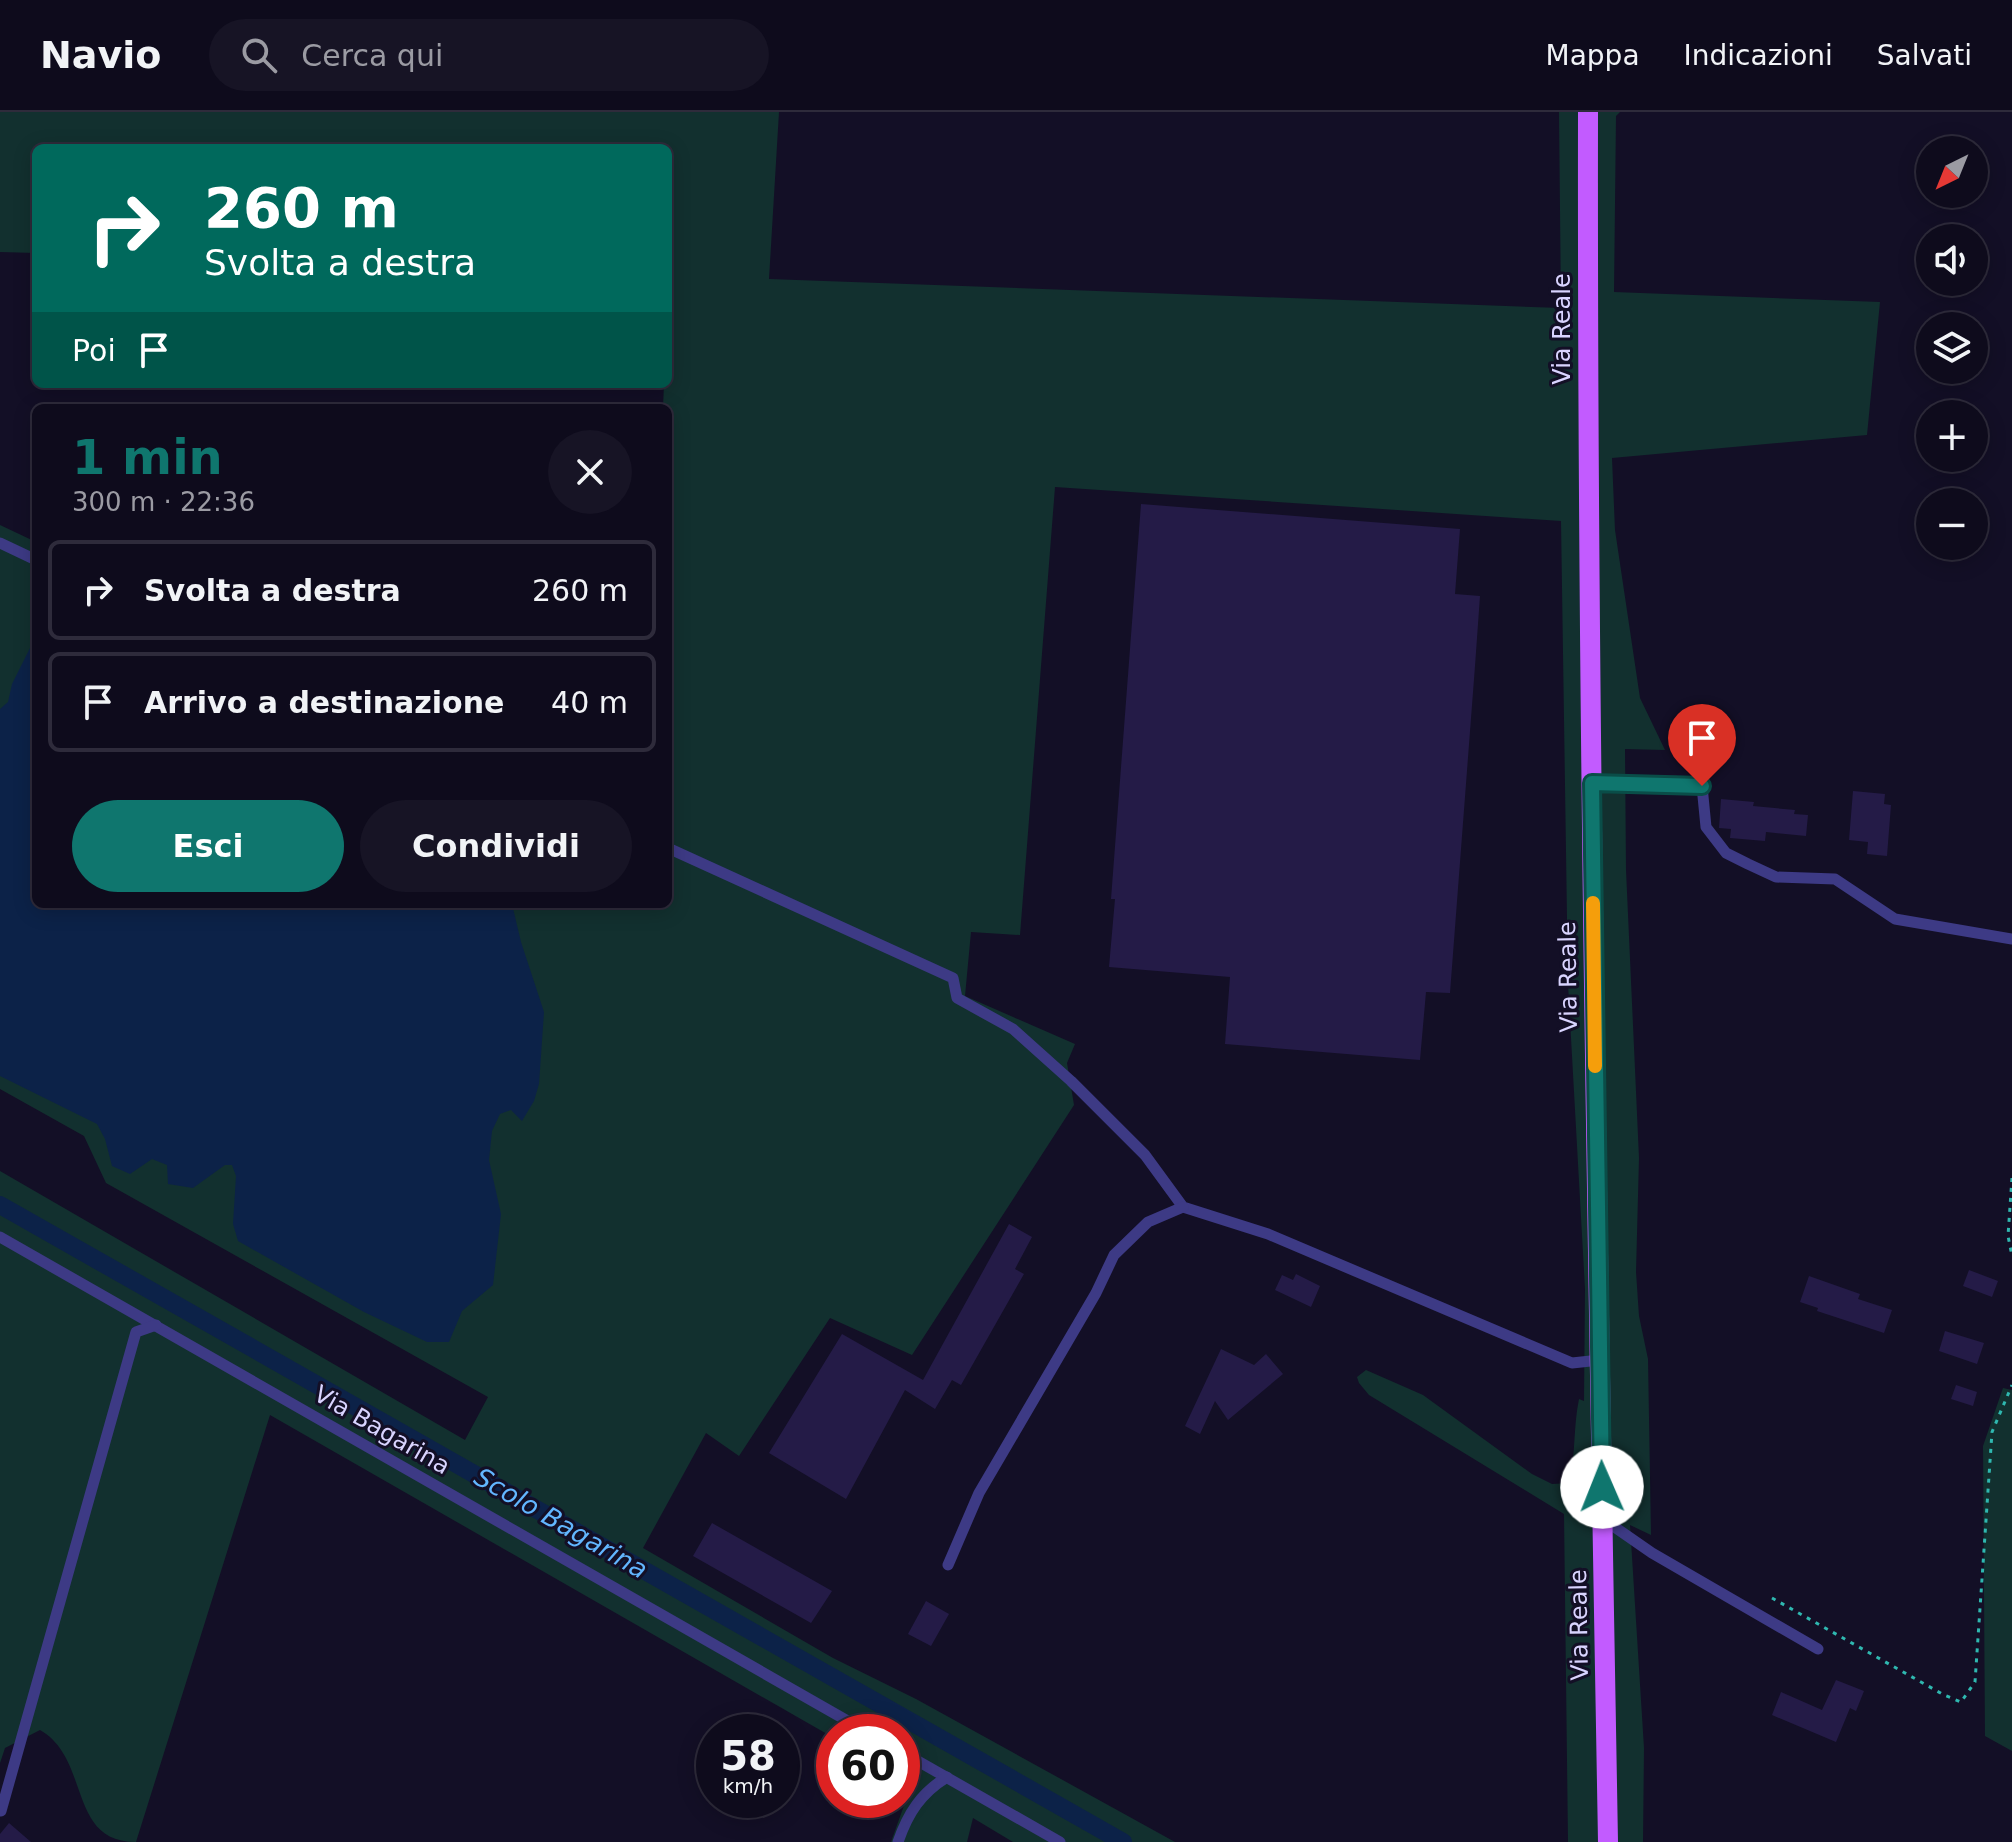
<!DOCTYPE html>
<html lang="it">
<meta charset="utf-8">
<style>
:root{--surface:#0e0b1c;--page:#171425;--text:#f1f3f6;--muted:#9b9ba3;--line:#2e2b3b;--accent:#0f766e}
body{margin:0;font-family:"DejaVu Sans",sans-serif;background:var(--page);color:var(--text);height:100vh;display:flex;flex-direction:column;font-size:30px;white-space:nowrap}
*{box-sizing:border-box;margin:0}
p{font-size:26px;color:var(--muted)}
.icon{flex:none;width:44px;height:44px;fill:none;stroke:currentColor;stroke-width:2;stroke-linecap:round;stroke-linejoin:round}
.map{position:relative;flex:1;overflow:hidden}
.panel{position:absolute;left:32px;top:292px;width:640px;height:504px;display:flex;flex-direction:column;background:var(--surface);border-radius:12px;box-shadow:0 4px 20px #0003,0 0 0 2px var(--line)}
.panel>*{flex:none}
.banner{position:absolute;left:32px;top:32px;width:640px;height:244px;border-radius:12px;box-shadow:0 4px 20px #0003,0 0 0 2px var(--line);background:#00695c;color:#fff;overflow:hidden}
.needle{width:52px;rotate:223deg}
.buttons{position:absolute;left:1916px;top:24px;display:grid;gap:16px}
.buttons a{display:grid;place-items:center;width:72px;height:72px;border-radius:50%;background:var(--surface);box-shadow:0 4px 20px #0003,0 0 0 2px var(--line);font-size:40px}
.speed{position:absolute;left:696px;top:1602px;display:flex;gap:16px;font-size:40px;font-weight:700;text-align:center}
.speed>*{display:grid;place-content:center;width:104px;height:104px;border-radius:50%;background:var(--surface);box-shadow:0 4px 20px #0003,0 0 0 2px var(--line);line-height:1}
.speed small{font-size:20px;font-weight:400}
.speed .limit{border:12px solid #d22;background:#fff;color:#111}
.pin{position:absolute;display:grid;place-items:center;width:68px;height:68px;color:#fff;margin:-82px -34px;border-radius:50% 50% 50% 0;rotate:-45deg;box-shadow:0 0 8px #0007}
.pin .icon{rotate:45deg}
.me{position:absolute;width:88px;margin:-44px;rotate:359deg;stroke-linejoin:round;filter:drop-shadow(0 0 6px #0008)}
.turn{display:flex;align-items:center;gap:28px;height:168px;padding:0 40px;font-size:36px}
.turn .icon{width:104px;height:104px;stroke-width:2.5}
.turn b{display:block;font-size:56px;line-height:68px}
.then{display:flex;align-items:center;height:76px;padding:0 40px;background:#0003;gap:16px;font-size:30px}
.round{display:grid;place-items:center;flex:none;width:84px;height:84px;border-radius:42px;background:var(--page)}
.head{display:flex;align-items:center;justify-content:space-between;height:136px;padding:0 40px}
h1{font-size:48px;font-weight:700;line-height:60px;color:var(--accent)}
.button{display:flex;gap:16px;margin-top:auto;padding:16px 40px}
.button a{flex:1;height:92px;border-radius:48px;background:var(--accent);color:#fff;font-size:32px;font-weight:700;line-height:92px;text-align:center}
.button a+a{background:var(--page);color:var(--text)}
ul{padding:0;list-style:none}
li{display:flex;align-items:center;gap:24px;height:100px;margin:0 16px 12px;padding:0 24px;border:4px solid var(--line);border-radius:12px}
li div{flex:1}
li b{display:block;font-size:30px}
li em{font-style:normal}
header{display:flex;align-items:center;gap:48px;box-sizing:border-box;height:112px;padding:0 40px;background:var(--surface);border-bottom:2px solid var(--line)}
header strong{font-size:38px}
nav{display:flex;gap:44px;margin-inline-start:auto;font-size:28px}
.search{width:560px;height:72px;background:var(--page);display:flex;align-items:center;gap:20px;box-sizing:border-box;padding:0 28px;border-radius:44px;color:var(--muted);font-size:30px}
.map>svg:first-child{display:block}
.green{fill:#12302f}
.water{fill:#0c2248}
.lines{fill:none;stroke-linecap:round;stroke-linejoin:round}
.canal{stroke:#0c2248;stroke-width:18}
.building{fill:#241b47}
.path{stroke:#2fb8b0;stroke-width:3;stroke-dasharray:4 6;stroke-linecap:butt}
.service{stroke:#3d3a85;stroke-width:11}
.primary{stroke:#c25bff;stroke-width:20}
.route-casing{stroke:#0a4d48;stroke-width:20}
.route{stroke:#0f766e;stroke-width:14}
.slow{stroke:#f59e0b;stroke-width:14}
.labels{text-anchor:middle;stroke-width:6;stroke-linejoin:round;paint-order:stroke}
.street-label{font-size:24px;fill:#d9d4ff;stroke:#130f26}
.water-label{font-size:26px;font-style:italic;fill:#62b6ff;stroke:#130f26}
</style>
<header>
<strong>Navio</strong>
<div class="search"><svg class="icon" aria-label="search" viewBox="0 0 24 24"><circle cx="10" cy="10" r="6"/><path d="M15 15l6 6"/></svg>Cerca qui</div>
<nav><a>Mappa</a><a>Indicazioni</a><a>Salvati</a></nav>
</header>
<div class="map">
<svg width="2012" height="1730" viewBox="0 0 2012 1730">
<rect width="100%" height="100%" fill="#130f26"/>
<!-- green -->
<g class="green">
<path d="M0 0H779L769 167 1561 196 1559 0H1620L1616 4 1614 180 1880 190 1867 323 1612 346 1615 418 1640 586 1665 638 1625 637 1626 758 1639 1046 1636 1160 1639 1204 1648 1247 1651 1423 1630 1413 1644 1636 1643 1730H1568L1564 1402 1369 1283 1359 1271 1357 1265 1366 1258 1423 1283 1532 1362 1552 1372 1569 1371C1576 1343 1573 1316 1579 1287L1584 1289 1585 1177 1568 872 1561 409 1055 375 1020 823 971 820 965 884 1075 932 1067 951 1074 993 912 1243 830 1206 739 1344 706 1321 643 1436 833 1546 916 1587 1175 1730H1013L973 1706 967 1730H891L912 1671 902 1665V1620H834V1626L270 1303 136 1730C67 1730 91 1647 40 1618L5 1636 0 1651V1059L465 1328 488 1285 106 1071 84 1024 0 977V413L36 430V792H668V296H663L664 272H668V36H36V141L0 140Z"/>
<polygon points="2003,1276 2012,1278 2012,1639 1985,1624 1983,1334"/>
</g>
<!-- water -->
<polygon class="water" points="36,524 36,792 512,792 521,830 544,900 539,972 534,989 522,1009 511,998 500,1002 492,1019 489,1048 501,1102 493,1173 462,1199 449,1230 427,1230 364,1200 238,1129 233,1112 236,1064 232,1053 225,1053 193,1076 168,1072 167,1053 152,1047 130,1062 112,1054 105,1027 97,1012 0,964 0,597 8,590 12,572"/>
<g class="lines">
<!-- canal -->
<polyline class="canal" points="0,1093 1123,1730"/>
</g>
<!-- building -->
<g class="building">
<polygon points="1141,392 1460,417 1455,482 1480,484 1475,554 1450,881 1426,880 1420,948 1225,932 1230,865 1109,855 1115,787 1111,787"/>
<polygon points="1853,679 1885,682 1884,692 1891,693 1887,744 1867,742 1868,730 1849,728"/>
<polygon points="1721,687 1754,690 1753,694 1795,698 1794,702 1808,703 1806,724 1766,720 1765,729 1730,726 1731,717 1719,716"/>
<polygon points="1009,1112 1032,1125 1015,1157 1024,1162 961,1273 952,1268 935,1297 905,1278 846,1387 769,1341 842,1222 923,1268"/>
<polygon points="1969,1158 1998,1169 1992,1185 1963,1174"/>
<polygon points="1296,1162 1320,1174 1311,1195 1275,1178 1282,1163 1293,1168"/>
<polygon points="1809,1164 1860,1182 1858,1187 1892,1198 1884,1221 1817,1199 1818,1196 1800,1190"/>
<polygon points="1945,1219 1984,1231 1977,1252 1939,1239"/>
<polygon points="1221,1237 1254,1253 1266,1242 1283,1262 1228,1308 1215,1289 1200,1322 1185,1314"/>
<polygon points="1956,1273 1977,1280 1973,1294 1951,1287"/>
<polygon points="712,1411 832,1479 811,1511 693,1444"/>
<polygon points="926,1489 949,1502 931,1534 908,1522"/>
<polygon points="1836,1568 1864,1579 1856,1599 1850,1596 1836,1630 1772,1603 1781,1580 1822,1598"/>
<polygon points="9,1711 31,1730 0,1730 0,1722"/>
</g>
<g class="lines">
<!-- path -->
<g class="path">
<polyline points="2012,1066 2008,1124 2012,1144"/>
<polyline points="1772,1486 1944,1583 1961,1590 1975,1570 1992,1320 2012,1273"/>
</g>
<!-- service -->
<g class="service">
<polyline points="0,431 36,448"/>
<polyline points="1592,671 1702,674 1706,715 1726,741 1748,752 1776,765 1835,767 1895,807 2012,827"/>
<polyline points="668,736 953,866 957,886 1013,917 1071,969 1145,1043 1183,1095 1268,1122 1572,1251 1600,1248"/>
<polyline points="0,1125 867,1620"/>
<polyline points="1603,1407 1652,1441 1818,1537"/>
<polyline points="948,1453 979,1381 1096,1181 1114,1143 1148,1110 1183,1095"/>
<polyline points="902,1640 1060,1730"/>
<polyline points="1,1699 136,1220 156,1213"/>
<path d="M898 1730C908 1701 921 1681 947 1665"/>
</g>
<!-- primary -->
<path class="primary" d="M1588 0C1587 577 1598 1153 1608 1730"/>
</g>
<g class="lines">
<!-- route casing -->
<g class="route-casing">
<polyline id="route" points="1602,1375 1592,671 1702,674"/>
</g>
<!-- route -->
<use href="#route" class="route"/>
<!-- slow -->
<polyline class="slow" points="1593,791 1595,954"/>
</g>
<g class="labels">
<!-- street labels -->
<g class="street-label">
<text transform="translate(1562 217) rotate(-90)" y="8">Via Reale</text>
<text transform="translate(1568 865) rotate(-91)" y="8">Via Reale</text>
<text transform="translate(382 1318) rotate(30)" y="8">Via Bagarina</text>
<text transform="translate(1579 1513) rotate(-91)" y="8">Via Reale</text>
</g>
<!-- water labels -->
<g class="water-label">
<text transform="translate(561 1411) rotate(30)" y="9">Scolo Bagarina</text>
</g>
</g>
</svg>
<div class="buttons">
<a><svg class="needle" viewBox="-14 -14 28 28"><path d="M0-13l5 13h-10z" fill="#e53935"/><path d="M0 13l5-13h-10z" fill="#9b9ba3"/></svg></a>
<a><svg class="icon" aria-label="sound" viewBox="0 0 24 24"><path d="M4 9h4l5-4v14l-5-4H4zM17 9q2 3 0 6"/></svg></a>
<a><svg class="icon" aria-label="layers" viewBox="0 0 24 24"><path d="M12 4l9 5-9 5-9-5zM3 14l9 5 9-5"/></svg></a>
<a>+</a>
<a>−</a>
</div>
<div class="speed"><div>58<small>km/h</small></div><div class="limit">60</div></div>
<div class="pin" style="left:1702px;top:674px;background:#d93025"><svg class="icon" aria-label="arrive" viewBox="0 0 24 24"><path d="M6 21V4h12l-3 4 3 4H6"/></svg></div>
<svg class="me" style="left:1602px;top:1375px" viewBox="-20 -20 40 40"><circle r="19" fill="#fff"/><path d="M0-13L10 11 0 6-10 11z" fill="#0f766e"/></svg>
<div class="banner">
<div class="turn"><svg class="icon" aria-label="right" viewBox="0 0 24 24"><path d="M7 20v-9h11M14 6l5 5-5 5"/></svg><div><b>260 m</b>Svolta a destra</div></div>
<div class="then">Poi<svg class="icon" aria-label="arrive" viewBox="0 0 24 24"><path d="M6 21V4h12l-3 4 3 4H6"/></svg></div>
</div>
<section class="panel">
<div class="head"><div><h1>1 min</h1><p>300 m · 22:36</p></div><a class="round"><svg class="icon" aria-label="close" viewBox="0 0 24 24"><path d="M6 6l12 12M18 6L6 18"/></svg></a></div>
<ul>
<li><svg class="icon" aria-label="right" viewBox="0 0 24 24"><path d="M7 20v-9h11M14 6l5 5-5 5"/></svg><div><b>Svolta a destra</b></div><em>260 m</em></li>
<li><svg class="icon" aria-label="arrive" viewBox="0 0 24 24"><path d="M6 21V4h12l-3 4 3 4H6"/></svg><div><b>Arrivo a destinazione</b></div><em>40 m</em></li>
</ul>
<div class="button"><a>Esci</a><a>Condividi</a></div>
</section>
</div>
